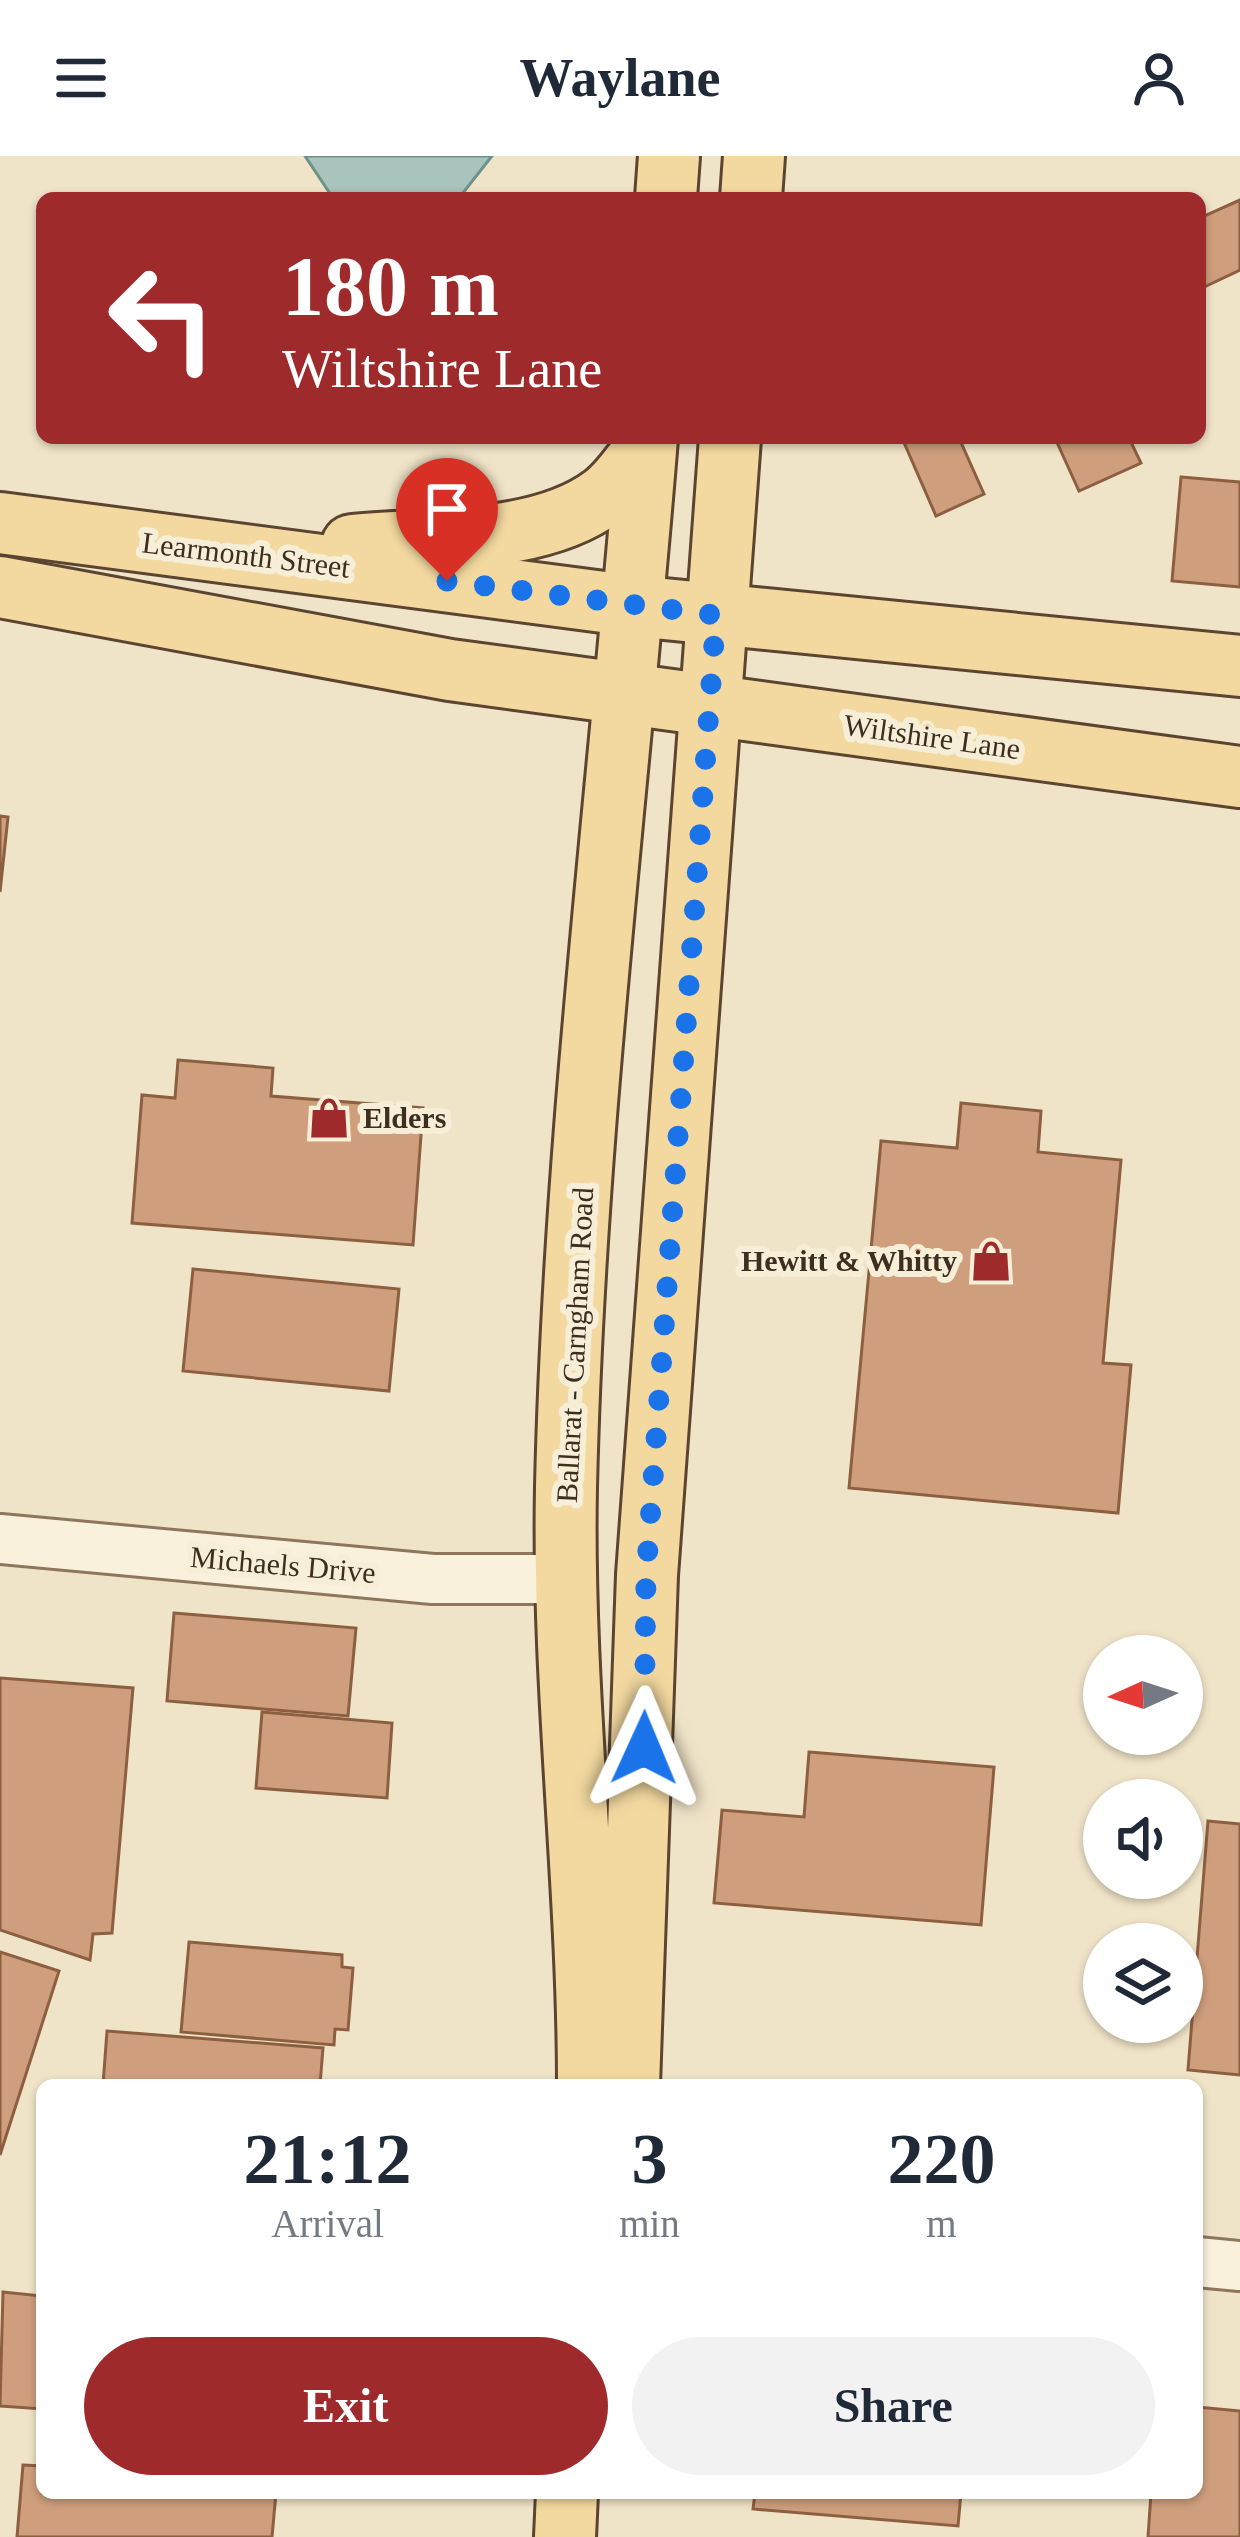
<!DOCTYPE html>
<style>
:root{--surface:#fff;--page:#f2f2f3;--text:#1f2937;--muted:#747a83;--accent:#9e2a2b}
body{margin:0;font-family:"Times New Roman",serif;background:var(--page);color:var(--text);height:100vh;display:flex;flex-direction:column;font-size:45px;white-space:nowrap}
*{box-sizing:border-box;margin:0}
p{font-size:39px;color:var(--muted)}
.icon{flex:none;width:66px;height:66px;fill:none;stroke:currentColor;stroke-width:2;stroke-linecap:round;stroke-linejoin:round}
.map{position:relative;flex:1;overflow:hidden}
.details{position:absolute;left:36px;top:1923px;width:1167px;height:420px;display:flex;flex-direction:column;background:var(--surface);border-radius:18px;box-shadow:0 3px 9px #0004}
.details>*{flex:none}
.guide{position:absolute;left:36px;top:36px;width:1170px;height:252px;border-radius:18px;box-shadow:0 3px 9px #0004;background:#9e2a2b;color:#fff;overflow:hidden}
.needle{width:78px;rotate:267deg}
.buttons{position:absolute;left:1083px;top:1479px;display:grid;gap:24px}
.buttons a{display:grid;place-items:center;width:120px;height:120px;border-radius:50%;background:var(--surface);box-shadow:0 3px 9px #0004;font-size:60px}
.pin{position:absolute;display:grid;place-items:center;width:102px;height:102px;color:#fff;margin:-123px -51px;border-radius:50% 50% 50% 0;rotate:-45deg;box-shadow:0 0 12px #0007}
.pin .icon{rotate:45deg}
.me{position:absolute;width:132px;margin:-66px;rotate:1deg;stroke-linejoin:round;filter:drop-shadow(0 0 9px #0008)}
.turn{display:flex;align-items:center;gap:42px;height:252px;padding:0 48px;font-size:54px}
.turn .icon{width:156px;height:156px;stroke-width:2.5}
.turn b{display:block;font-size:84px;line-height:102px}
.eta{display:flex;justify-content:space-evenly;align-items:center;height:204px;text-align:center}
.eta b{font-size:72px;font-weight:600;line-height:84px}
.primary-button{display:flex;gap:24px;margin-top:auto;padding:24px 48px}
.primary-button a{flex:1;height:138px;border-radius:72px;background:var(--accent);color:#fff;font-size:48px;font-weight:600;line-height:138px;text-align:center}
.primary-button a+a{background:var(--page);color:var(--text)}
header{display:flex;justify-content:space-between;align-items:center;height:156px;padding:0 48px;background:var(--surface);font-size:54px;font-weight:600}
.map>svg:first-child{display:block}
.water{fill:#a9c4bc;stroke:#6f938a;stroke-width:3}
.building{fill:#cf9f7d;stroke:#8d5f41;stroke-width:3}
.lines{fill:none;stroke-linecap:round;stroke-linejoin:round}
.minor-casing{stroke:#8d765c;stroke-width:54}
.major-casing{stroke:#5b4430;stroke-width:66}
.minor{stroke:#faf1dc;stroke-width:48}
.major{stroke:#f3d9a0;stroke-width:60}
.route{stroke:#1a73e8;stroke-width:21;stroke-dasharray:0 37.8}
.labels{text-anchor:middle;stroke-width:12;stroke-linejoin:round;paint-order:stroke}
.street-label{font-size:30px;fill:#3d2e20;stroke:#f7eed8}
.poi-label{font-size:30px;font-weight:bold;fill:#3d2e20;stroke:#f7eed8;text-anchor:start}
</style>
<header><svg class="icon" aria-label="menu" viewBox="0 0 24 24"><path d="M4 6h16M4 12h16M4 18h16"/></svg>Waylane<svg class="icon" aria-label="person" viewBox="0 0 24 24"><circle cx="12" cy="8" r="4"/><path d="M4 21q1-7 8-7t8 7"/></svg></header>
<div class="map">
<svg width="1240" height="2381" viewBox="0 0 1240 2381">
<rect width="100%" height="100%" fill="#f0e4c8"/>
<!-- water -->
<polygon class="water" points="305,0 492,0 459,42 333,42"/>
<!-- building -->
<g class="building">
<polygon points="1240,44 1240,114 1200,133 1200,62"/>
<polygon points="902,282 959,282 984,338 936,360"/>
<polygon points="1055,282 1129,282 1141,307 1079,335"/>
<polygon points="1181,321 1240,326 1240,431 1172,425"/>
<polygon points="0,660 8,661 0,736"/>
<polygon points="178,904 273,912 271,940 423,952 413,1089 132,1067 142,939 175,942"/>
<polygon points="961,947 1041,955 1038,996 1121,1004 1103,1207 1131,1209 1118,1357 849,1332 881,985 957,992"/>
<polygon points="193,1113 399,1133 389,1235 183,1215"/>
<polygon points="174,1457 356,1472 348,1560 167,1545"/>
<polygon points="0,1522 133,1532 112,1777 93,1778 90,1804 0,1774"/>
<polygon points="262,1556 392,1567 387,1642 256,1632"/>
<polygon points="809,1596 994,1611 981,1769 714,1747 722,1654 804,1661"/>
<polygon points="1208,1665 1240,1668 1240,1919 1188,1914"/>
<polygon points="189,1786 342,1799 342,1811 353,1812 348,1874 335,1873 334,1889 181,1876"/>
<polygon points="0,1796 59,1815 0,1999"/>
<polygon points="107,1875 323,1892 320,1929 103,1929"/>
<polygon points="3,2136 42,2140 42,2253 0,2250"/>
<polygon points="1197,2251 1240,2255 1240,2381 1148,2381 1151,2337 1197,2337"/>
<polygon points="23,2309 42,2310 42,2337 276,2337 272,2381 17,2381"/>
<polygon points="755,2337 961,2337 958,2370 753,2353"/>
</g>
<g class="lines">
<!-- minor casing -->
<g class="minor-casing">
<g id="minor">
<polyline points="0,1383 433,1423 567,1423"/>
<polyline points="1197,2106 1240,2110"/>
</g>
</g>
<!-- major casing -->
<g class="major-casing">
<g id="major">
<polyline points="666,42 669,0"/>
<polyline points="751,42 754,0"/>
<polyline points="0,367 634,450 1240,510"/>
<path d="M352 389C430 381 539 389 604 340 621 327 633 308 646 291"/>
<polyline points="0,431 450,514 1240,621"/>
<path d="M588 1929C588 1730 562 1530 566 1331 574 980 619 632 647 282"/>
<polyline points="629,1929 647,1419 730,282"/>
<polyline points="565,2381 567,2337"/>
</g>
</g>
<!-- minor -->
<use href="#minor" class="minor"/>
<!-- major -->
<use href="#major" class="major"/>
</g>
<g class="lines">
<!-- route -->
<polyline class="route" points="447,425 716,459 646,1420 644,1592"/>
</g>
<!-- icons -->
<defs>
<g id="shop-bare" transform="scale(3.24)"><path d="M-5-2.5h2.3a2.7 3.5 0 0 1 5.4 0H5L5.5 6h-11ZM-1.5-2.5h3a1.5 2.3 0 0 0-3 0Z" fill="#9e2a2b" stroke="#f7eed8" stroke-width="2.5" paint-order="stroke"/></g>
</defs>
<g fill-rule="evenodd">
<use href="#shop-bare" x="329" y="962"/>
<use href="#shop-bare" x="991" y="1105"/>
</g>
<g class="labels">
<!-- street labels -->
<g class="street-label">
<text transform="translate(246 399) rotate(7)" y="10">Learmonth Street</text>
<text transform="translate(932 581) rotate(8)" y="10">Wiltshire Lane</text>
<text transform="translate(575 1189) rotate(-87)" y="10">Ballarat - Carngham Road</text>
<text transform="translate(283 1409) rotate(5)" y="10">Michaels Drive</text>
</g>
<!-- poi labels -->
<g class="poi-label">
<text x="363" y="972">Elders</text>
<text x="957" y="1115" text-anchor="end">Hewitt &amp; Whitty</text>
</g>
</g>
</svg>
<div class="buttons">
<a><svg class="needle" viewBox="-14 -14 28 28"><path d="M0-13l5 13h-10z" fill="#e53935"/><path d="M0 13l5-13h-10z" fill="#747a83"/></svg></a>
<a><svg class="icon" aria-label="sound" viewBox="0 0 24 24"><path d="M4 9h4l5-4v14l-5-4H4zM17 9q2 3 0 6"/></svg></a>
<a><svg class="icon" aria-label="layers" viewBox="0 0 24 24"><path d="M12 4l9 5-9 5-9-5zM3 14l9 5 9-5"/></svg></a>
</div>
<div class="pin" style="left:447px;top:425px;background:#d93025"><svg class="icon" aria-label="arrive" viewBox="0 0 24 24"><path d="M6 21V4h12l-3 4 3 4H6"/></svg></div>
<svg class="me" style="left:644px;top:1592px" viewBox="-20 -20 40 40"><path d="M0-17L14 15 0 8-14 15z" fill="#1a73e8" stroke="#fff" stroke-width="4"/></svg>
<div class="guide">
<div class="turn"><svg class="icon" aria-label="left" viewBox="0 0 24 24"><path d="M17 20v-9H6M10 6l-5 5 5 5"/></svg><div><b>180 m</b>Wiltshire Lane</div></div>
</div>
<section class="details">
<div class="eta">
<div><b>21:12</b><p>Arrival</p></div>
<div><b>3</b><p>min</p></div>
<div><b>220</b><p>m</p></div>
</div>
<div class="primary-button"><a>Exit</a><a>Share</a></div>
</section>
</div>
